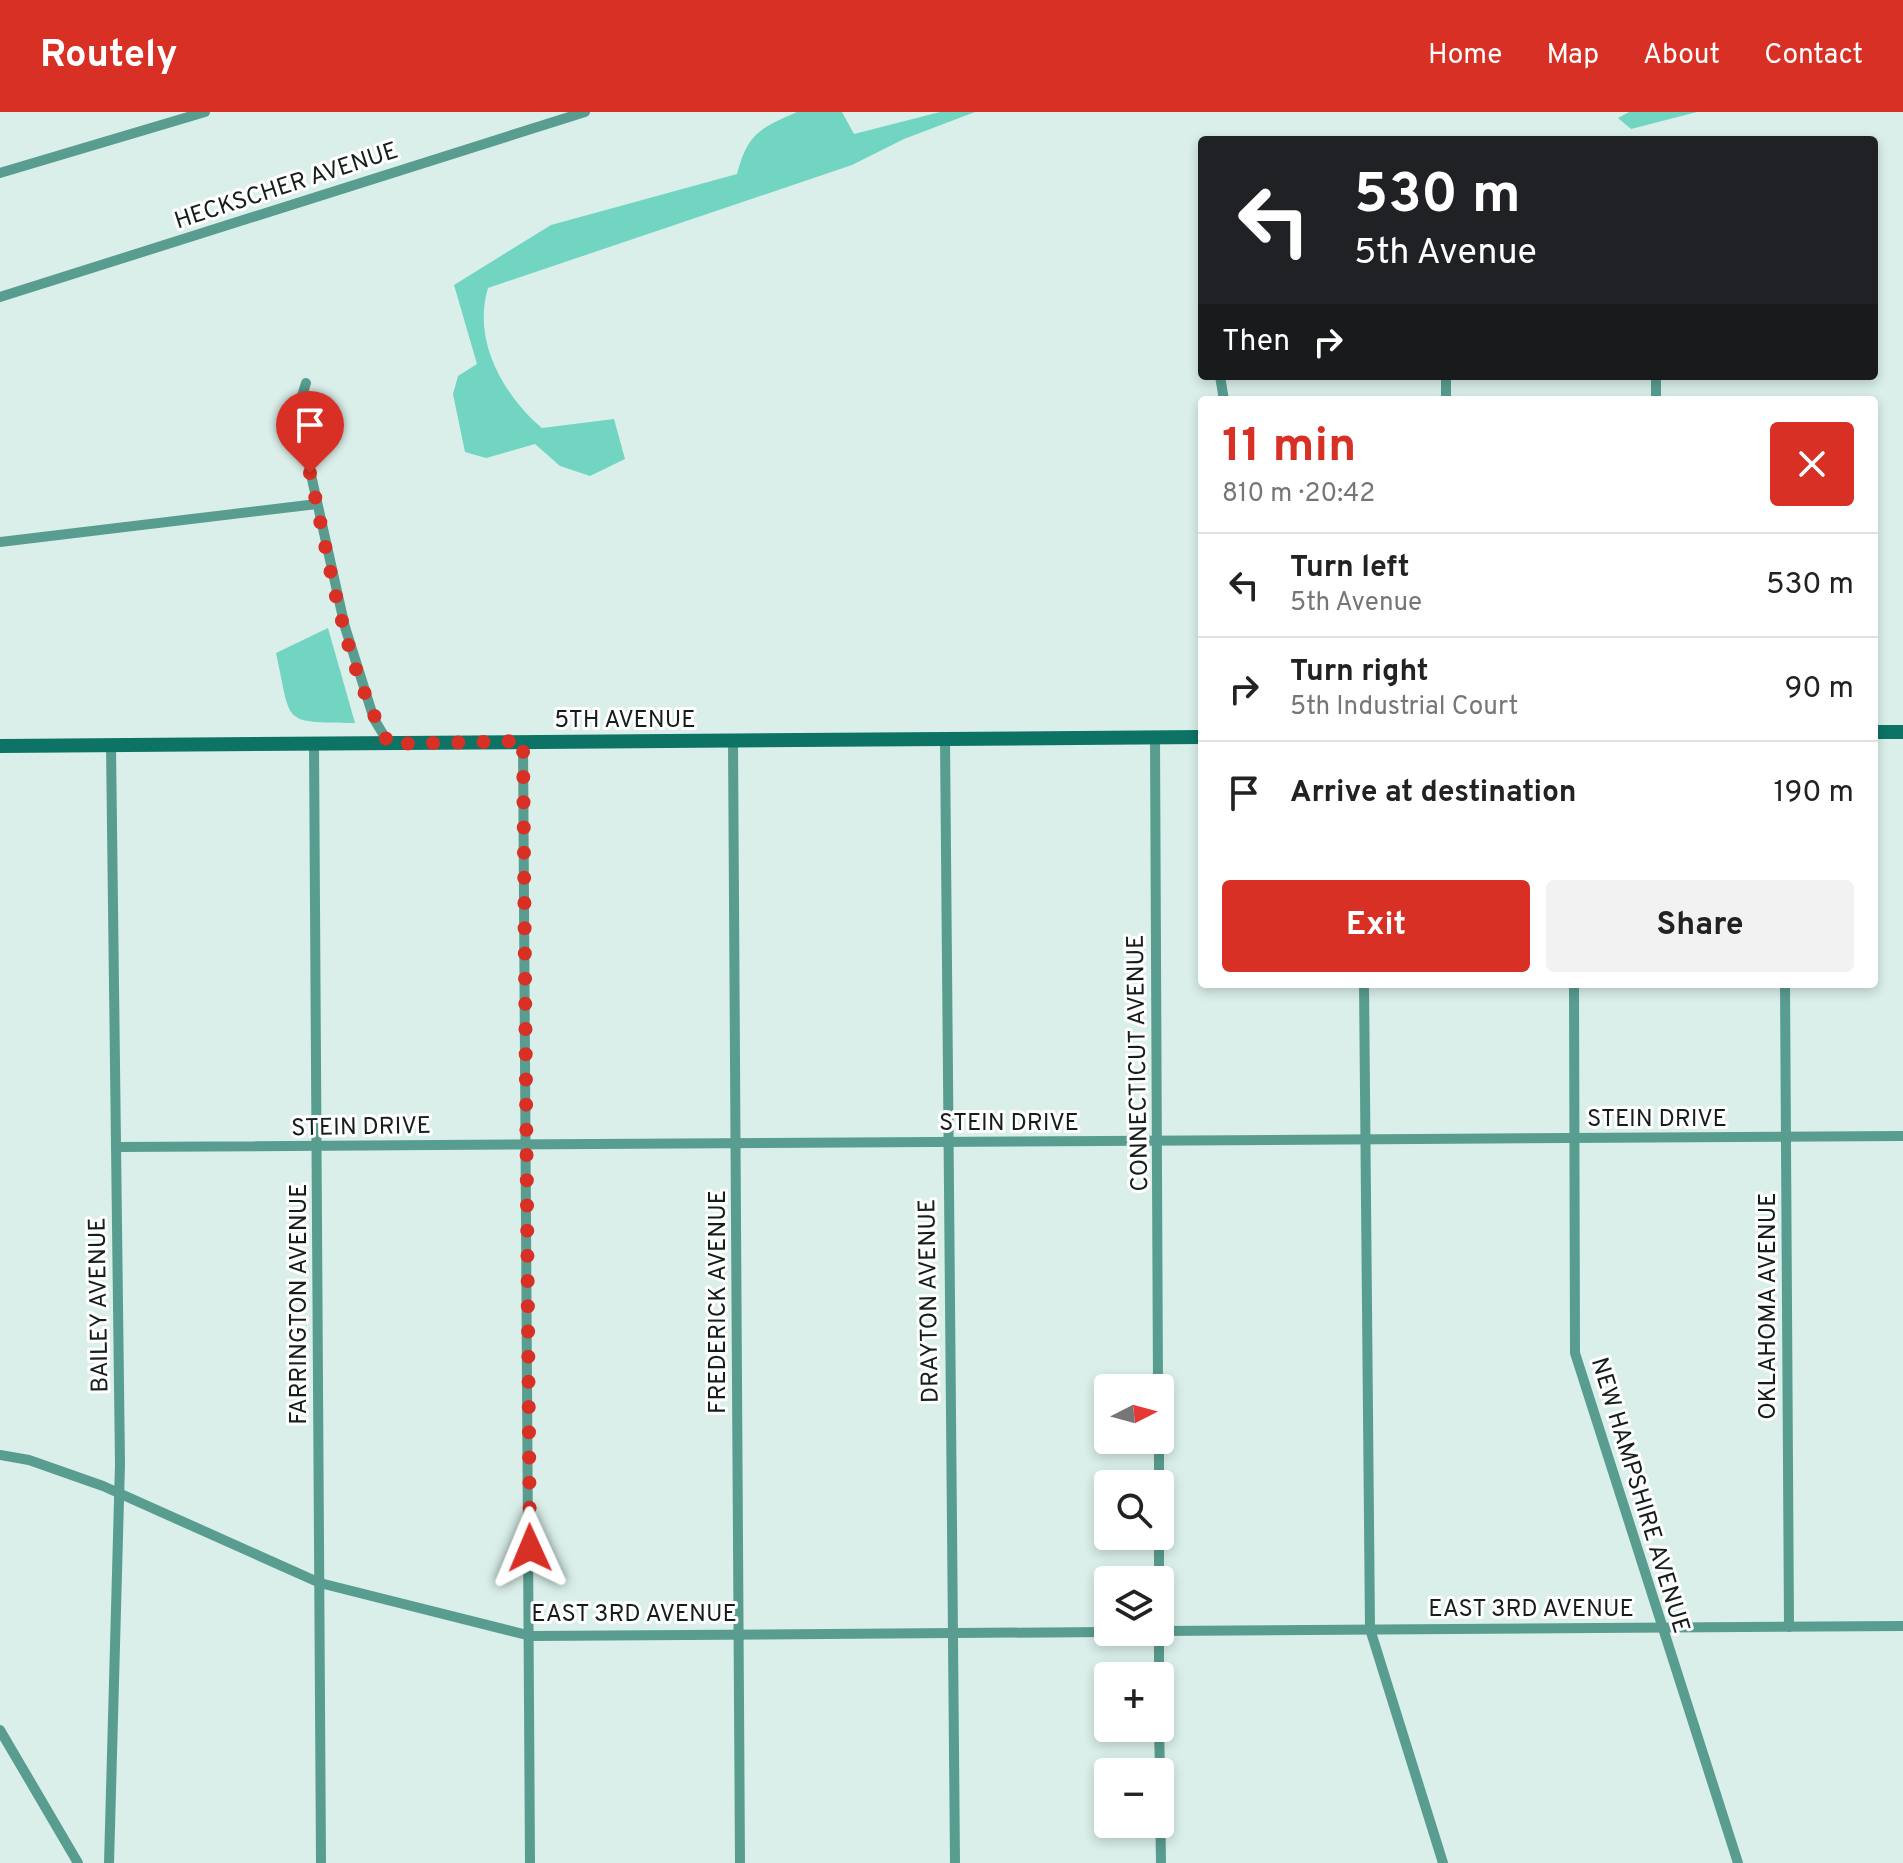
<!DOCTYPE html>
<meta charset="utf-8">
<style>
:root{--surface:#fff;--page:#f2f2f2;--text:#222;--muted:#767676;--line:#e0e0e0;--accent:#d93025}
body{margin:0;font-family:Overpass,sans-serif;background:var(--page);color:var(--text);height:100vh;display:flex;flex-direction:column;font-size:30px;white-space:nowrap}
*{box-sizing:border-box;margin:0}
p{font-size:26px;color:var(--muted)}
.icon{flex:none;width:44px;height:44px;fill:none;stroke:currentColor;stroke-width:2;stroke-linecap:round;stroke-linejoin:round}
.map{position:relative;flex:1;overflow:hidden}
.side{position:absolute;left:1198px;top:284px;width:680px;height:592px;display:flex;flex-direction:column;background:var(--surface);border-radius:8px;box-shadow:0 4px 12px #0003}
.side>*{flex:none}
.top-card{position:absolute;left:1198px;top:24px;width:680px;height:244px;border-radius:8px;box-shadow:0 4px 12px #0003;background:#202124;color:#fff;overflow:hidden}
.needle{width:52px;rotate:84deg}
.buttons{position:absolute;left:1094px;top:1262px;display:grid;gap:16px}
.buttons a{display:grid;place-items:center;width:80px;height:80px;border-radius:8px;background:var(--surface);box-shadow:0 4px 12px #0003;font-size:40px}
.pin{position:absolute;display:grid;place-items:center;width:68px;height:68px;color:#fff;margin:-82px -34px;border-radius:50% 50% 50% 0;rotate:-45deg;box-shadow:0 0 8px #0007}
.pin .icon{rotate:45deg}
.me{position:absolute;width:88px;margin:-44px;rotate:359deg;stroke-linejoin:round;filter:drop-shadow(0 0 6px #0008)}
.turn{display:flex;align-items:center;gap:28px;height:168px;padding:0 24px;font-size:36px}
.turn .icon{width:104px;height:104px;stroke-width:2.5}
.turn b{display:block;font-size:56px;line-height:68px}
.then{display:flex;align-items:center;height:76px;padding:0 24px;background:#0003;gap:16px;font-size:30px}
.round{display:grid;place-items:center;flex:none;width:84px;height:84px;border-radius:8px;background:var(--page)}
.headline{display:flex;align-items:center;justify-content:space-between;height:136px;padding:0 24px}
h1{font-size:48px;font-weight:700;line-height:60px;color:var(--accent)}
.primary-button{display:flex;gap:16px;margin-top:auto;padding:16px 24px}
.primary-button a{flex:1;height:92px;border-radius:8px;background:var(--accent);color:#fff;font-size:32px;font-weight:700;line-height:92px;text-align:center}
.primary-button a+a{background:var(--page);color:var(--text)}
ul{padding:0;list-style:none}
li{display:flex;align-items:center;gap:24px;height:104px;padding:0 24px;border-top:2px solid var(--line)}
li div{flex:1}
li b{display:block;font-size:30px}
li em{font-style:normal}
header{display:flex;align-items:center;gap:48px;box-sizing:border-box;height:112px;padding:0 40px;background:var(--accent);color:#fff}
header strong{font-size:38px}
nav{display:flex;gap:44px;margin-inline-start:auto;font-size:28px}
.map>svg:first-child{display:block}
.green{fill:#71d5c2}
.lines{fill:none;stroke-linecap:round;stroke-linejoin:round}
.minor{stroke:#599d90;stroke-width:10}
.secondary{stroke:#0c7365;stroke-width:14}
.route{stroke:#d93025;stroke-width:14;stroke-dasharray:0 25.2}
.labels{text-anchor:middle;stroke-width:6;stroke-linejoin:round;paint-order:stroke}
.street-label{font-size:24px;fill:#161e1c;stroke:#fff}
</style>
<header>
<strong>Routely</strong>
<nav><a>Home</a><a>Map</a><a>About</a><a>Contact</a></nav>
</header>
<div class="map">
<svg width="1903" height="1751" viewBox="0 0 1903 1751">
<rect width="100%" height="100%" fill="#daefea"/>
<!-- green -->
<g class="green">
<path d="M797 0H842L854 22 940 0H975L904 27 852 53 488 176C472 228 503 283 542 316L614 307 625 347 590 364 560 354 535 332 486 346 465 340 453 282 458 264 477 252 454 173 551 113 737 62C748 21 759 17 797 0Z"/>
<polygon points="1629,0 1697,0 1631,17 1618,6"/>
<path d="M328 516 355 611C280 610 292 613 276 541Z"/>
</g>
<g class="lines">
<!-- minor -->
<g class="minor">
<polyline points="0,61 205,0"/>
<polyline points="0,185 585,0"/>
<polyline points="1220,264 1224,288"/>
<polyline points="306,271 297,300 345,515 374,607 389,632"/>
<polyline points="1446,288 1446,264"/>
<polyline points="1656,288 1656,264"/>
<polyline points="0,430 317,392"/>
<polyline points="1155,626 1158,1276"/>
<polyline points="945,627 955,1751"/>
<polyline points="733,628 740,1751"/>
<polyline points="523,629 530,1751"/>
<polyline points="314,632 321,1751"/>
<polyline points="1364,872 1370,1517 1443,1751"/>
<polyline points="1574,872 1575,1241 1738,1751"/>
<polyline points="1785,872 1789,1515"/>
<polyline points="116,1035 1903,1024"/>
<polyline points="1159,1328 1159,1372"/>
<polyline points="0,1343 29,1348 103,1374 320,1471 531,1524 1108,1520"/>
<polyline points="1159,1424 1159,1468"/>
<polyline points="1160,1519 1903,1514"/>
<polyline points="1159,1520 1159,1564"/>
<polyline points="1159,1616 1160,1660"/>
<polyline points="0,1618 78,1751"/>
<polyline points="1160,1684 1161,1751"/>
<polyline points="109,1751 120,1352 111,634"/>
</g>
<!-- secondary -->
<g class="secondary">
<polyline points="1874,620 1903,620"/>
<polyline points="0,634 1202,625"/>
</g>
</g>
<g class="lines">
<!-- route -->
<path class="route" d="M310 361C330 450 343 553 389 632L523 629 530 1436"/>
</g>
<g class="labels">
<!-- street labels -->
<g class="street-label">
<text transform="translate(286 73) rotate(-18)" y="8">HECKSCHER AVENUE</text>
<text x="625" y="615">5TH AVENUE</text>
<text transform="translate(1137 951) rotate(-91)" y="8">CONNECTICUT AVENUE</text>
<text x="1657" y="1014">STEIN DRIVE</text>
<text x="1009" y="1018">STEIN DRIVE</text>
<text transform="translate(361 1014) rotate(-1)" y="8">STEIN DRIVE</text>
<text transform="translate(928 1189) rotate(-91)" y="8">DRAYTON AVENUE</text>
<text transform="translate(717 1190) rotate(-90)" y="8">FREDERICK AVENUE</text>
<text transform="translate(298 1192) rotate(-90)" y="8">FARRINGTON AVENUE</text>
<text transform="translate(98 1193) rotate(-91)" y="8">BAILEY AVENUE</text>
<text transform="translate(1767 1194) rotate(-90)" y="8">OKLAHOMA AVENUE</text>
<text transform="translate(1641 1383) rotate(73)" y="8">NEW HAMPSHIRE AVENUE</text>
<text x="1531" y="1504">EAST 3RD AVENUE</text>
<text x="634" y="1509">EAST 3RD AVENUE</text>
</g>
</g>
</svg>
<div class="buttons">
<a><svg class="needle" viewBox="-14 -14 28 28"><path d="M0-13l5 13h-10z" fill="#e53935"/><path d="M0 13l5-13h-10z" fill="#767676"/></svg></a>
<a><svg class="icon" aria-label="search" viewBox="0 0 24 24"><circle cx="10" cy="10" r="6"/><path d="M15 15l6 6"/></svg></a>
<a><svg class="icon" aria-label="layers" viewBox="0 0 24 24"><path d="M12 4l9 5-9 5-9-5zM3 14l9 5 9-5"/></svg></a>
<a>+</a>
<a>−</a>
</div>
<div class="pin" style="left:310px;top:361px;background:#d93025"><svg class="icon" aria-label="arrive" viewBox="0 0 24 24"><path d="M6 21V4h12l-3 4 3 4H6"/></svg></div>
<svg class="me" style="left:530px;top:1436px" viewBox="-20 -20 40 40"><path d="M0-17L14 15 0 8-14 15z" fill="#d93025" stroke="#fff" stroke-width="4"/></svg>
<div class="top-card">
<div class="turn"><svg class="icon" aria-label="left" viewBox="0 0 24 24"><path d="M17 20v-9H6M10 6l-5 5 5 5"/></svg><div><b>530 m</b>5th Avenue</div></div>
<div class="then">Then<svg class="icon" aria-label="right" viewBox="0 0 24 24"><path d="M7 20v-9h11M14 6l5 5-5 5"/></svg></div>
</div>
<section class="side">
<div class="headline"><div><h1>11 min</h1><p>810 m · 20:42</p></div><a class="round" style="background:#d93025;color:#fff"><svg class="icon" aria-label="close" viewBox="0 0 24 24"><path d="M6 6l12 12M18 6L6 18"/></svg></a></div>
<ul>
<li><svg class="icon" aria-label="left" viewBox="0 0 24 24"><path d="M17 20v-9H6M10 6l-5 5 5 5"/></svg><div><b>Turn left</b><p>5th Avenue</p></div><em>530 m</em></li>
<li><svg class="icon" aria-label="right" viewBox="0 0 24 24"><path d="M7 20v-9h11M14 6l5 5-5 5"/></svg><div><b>Turn right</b><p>5th Industrial Court</p></div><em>90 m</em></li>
<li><svg class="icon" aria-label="arrive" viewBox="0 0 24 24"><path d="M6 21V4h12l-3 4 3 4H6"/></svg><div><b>Arrive at destination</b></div><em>190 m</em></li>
</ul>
<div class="primary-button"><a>Exit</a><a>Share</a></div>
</section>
</div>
